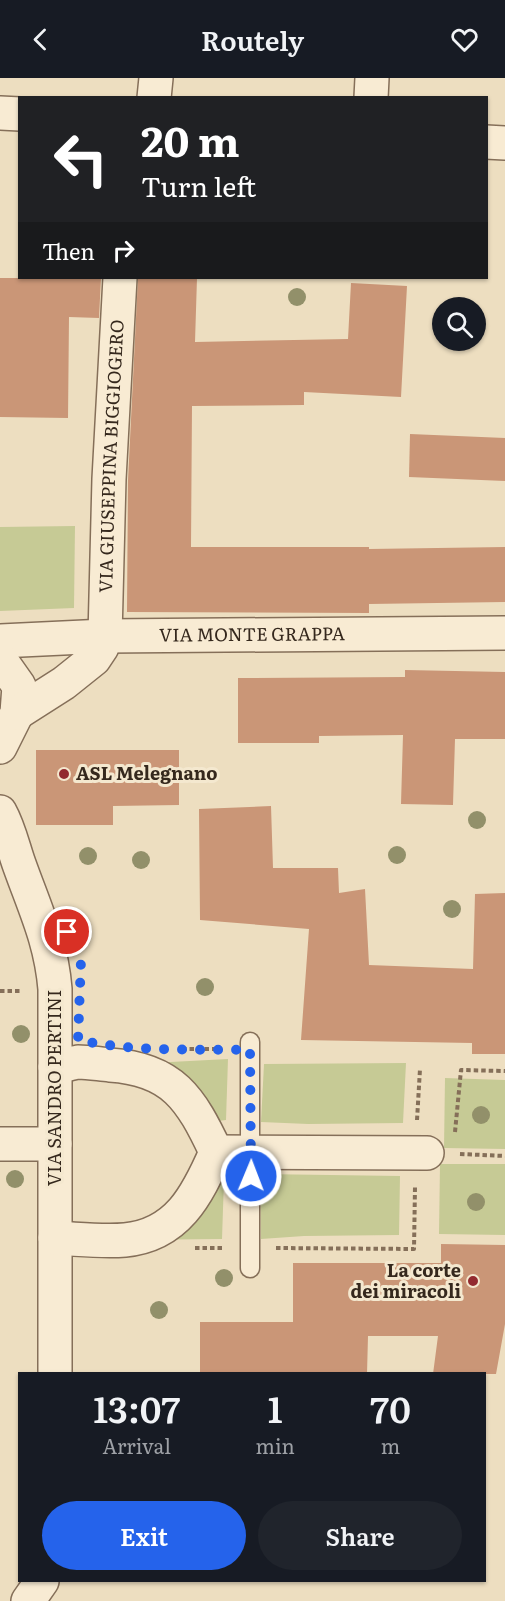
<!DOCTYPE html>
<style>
:root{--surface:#171b24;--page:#20242c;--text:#f1f3f6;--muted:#9ea1a6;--accent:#2563eb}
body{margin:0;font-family:Literata,serif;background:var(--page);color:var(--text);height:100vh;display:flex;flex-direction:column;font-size:22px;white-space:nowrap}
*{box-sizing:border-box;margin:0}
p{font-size:20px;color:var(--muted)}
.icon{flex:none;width:33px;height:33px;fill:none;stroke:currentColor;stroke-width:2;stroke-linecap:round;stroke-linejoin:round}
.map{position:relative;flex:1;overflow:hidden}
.sheet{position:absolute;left:18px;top:1294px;width:468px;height:210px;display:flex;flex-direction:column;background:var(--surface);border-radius:0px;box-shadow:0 2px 4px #0004}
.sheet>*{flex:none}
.top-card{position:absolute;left:18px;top:18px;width:470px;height:183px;border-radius:0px;box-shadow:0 2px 4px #0004;background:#202124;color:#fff;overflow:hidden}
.tools{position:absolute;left:432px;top:219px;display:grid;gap:12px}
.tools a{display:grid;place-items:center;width:54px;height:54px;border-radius:50%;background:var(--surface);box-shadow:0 2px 4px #0004;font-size:30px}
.pin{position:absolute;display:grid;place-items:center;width:51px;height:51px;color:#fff;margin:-26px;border:3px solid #fff;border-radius:50%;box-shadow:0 2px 6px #0007}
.me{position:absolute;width:66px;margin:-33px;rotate:1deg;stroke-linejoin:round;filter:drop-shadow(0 0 4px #0008)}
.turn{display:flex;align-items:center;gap:21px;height:126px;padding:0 24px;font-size:27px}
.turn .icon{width:78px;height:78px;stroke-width:2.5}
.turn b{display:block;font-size:42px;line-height:51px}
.then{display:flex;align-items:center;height:57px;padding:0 24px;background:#0003;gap:12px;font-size:22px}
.eta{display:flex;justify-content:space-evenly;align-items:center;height:102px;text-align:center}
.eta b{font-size:36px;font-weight:600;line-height:42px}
.action{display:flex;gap:12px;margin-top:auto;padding:12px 24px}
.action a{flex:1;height:69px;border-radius:36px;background:var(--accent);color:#fff;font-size:24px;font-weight:600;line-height:69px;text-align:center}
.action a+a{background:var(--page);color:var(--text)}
header{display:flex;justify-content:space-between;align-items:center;height:78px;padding:0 24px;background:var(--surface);font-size:27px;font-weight:600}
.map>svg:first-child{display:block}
.green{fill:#c6ca95}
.building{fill:#ca9677}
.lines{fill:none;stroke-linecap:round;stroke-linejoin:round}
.lane-casing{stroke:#856f59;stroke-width:21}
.street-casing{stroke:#856f59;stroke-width:36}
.path{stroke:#856f59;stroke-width:4;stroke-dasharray:4.5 3;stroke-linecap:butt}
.lane{stroke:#f8ebd3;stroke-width:18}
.street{stroke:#f8ebd3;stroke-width:33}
.tree{fill:#92906a}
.route{stroke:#2563eb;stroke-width:10;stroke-dasharray:0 18}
.poi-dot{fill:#932a2f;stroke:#f4e8cf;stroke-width:2}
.labels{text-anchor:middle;stroke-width:6;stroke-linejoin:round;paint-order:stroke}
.street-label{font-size:18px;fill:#35281d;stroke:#f4e8cf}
.poi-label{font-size:18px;font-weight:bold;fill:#35281d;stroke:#f4e8cf;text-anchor:start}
</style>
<header><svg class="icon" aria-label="back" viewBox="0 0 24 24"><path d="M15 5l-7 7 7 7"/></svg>Routely<svg class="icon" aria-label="heart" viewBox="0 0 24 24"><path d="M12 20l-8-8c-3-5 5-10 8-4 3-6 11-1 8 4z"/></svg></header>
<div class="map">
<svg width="505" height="1523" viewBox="0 0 505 1523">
<rect width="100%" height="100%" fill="#eddec0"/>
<!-- green -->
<g class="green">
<polygon points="75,448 74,530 0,533 0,449"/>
<polygon points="228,981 226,1042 202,1045 113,987"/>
<polygon points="406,985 403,1045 308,1046 261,1044 264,986"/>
<polygon points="445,1000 505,1002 505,1071 444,1070"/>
<polygon points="440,1086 505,1086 505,1157 439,1156"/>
<polygon points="260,1096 400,1098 399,1157 304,1158 261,1161"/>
<polygon points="204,1101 224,1101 222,1161 125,1162"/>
</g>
<!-- building -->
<g class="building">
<polygon points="0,200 101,200 99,240 69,239 68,340 0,339"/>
<polygon points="138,200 197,200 195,264 348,261 351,205 407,208 401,319 304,314 304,327 192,328 191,469 369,469 369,471 505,469 505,524 369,526 369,535 127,534 128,402"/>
<polygon points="410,356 505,360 505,403 409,399"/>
<polygon points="405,592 505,594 505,661 455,661 453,727 401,726 403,657 319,658 319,665 238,665 238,600 405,599"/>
<polygon points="36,672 179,672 179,727 113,728 113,747 36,747"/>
<polygon points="271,728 273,790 338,790 339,815 365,811 369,887 473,891 475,816 505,815 505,976 472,976 472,965 301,962 309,851 200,842 199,731"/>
<polygon points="441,1166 505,1167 505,1246 496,1296 433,1296 438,1258 368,1258 367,1296 200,1296 200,1244 293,1244 293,1185 441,1185"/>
</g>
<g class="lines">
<!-- lane casing -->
<g class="lane-casing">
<polyline id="lane" points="250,1190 250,964"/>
</g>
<!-- street casing -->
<g class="street-casing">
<g id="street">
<polyline points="154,20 156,0"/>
<polyline points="371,20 372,0"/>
<polyline points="0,35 20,36"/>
<polyline points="486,64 505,65"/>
<path id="s1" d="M0 563 105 558 505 555"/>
<polyline points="0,581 19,608 17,635 0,669"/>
<path id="s2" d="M17 635 64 605 94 581 102 569 105 558 109 401 120 200"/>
<path d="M0 734C9 750 13 769 19 786 35 831 51 863 55 911V1296"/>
<polyline points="0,1066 55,1066"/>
<polyline points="216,1074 427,1075"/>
<path d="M55 1160C78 1161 102 1164 125 1162 177 1157 197 1118 216 1074 191 1021 173 991 110 987 99 986 88 984 78 984 71 985 63 988 55 989"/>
<polyline points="28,1523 42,1503"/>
</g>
</g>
<!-- path -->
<g class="path">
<polyline points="0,913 21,913"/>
<polyline points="182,971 222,971"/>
<polyline points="417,1042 420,991"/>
<polyline points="455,1054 461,992 505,993"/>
<polyline points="460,1076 505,1078"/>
<polyline points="195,1170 224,1170"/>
<polyline points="276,1170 414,1171 415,1109"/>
</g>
<!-- lane -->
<use href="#lane" class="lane"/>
<!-- street -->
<use href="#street" class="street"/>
</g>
<!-- trees -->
<g class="tree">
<circle cx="297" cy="219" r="9"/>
<circle cx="477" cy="742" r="9"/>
<circle cx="397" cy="777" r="9"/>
<circle cx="88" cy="778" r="9"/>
<circle cx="141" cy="782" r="9"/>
<circle cx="452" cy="831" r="9"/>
<circle cx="205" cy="909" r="9"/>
<circle cx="21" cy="956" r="9"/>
<circle cx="481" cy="1037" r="9"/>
<circle cx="15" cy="1101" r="9"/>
<circle cx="476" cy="1124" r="9"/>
<circle cx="224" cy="1200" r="9"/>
<circle cx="159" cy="1232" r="9"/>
</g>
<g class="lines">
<!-- route -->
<path class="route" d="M67 854 81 882 78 962C134 974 193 971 250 972L251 1098"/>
</g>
<!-- markers -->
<g class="poi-dot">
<circle cx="64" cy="696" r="6"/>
<circle cx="473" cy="1203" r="6"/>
</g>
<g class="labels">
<!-- street labels -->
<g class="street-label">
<text dy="6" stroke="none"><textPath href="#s2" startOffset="300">VIA GIUSEPPINA BIGGIOGERO</textPath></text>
<text dy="6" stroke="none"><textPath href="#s1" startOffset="252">VIA MONTE GRAPPA</textPath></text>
<text transform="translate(55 1010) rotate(-90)" y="6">VIA SANDRO PERTINI</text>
</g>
<!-- poi labels -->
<g class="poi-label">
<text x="76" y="702">ASL Melegnano</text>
<text x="461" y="1199" text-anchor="end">La corte<tspan x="461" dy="21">dei miracoli</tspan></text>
</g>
</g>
</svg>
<div class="tools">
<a><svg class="icon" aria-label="search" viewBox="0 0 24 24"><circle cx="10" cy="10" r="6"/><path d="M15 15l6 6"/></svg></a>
</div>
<div class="pin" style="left:67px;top:854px;background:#d93025"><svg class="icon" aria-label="arrive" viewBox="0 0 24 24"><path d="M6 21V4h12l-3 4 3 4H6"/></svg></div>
<svg class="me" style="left:251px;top:1098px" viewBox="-20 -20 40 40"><circle r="17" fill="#2563eb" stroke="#fff" stroke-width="3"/><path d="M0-11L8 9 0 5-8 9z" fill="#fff"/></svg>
<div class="top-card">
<div class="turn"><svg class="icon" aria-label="left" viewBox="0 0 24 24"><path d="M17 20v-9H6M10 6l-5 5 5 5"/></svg><div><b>20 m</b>Turn left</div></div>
<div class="then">Then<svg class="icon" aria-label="right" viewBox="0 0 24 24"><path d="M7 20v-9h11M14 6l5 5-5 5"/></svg></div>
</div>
<section class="sheet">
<div class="eta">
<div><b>13:07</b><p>Arrival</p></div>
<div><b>1</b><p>min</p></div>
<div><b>70</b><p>m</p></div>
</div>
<div class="action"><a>Exit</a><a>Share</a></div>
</section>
</div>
